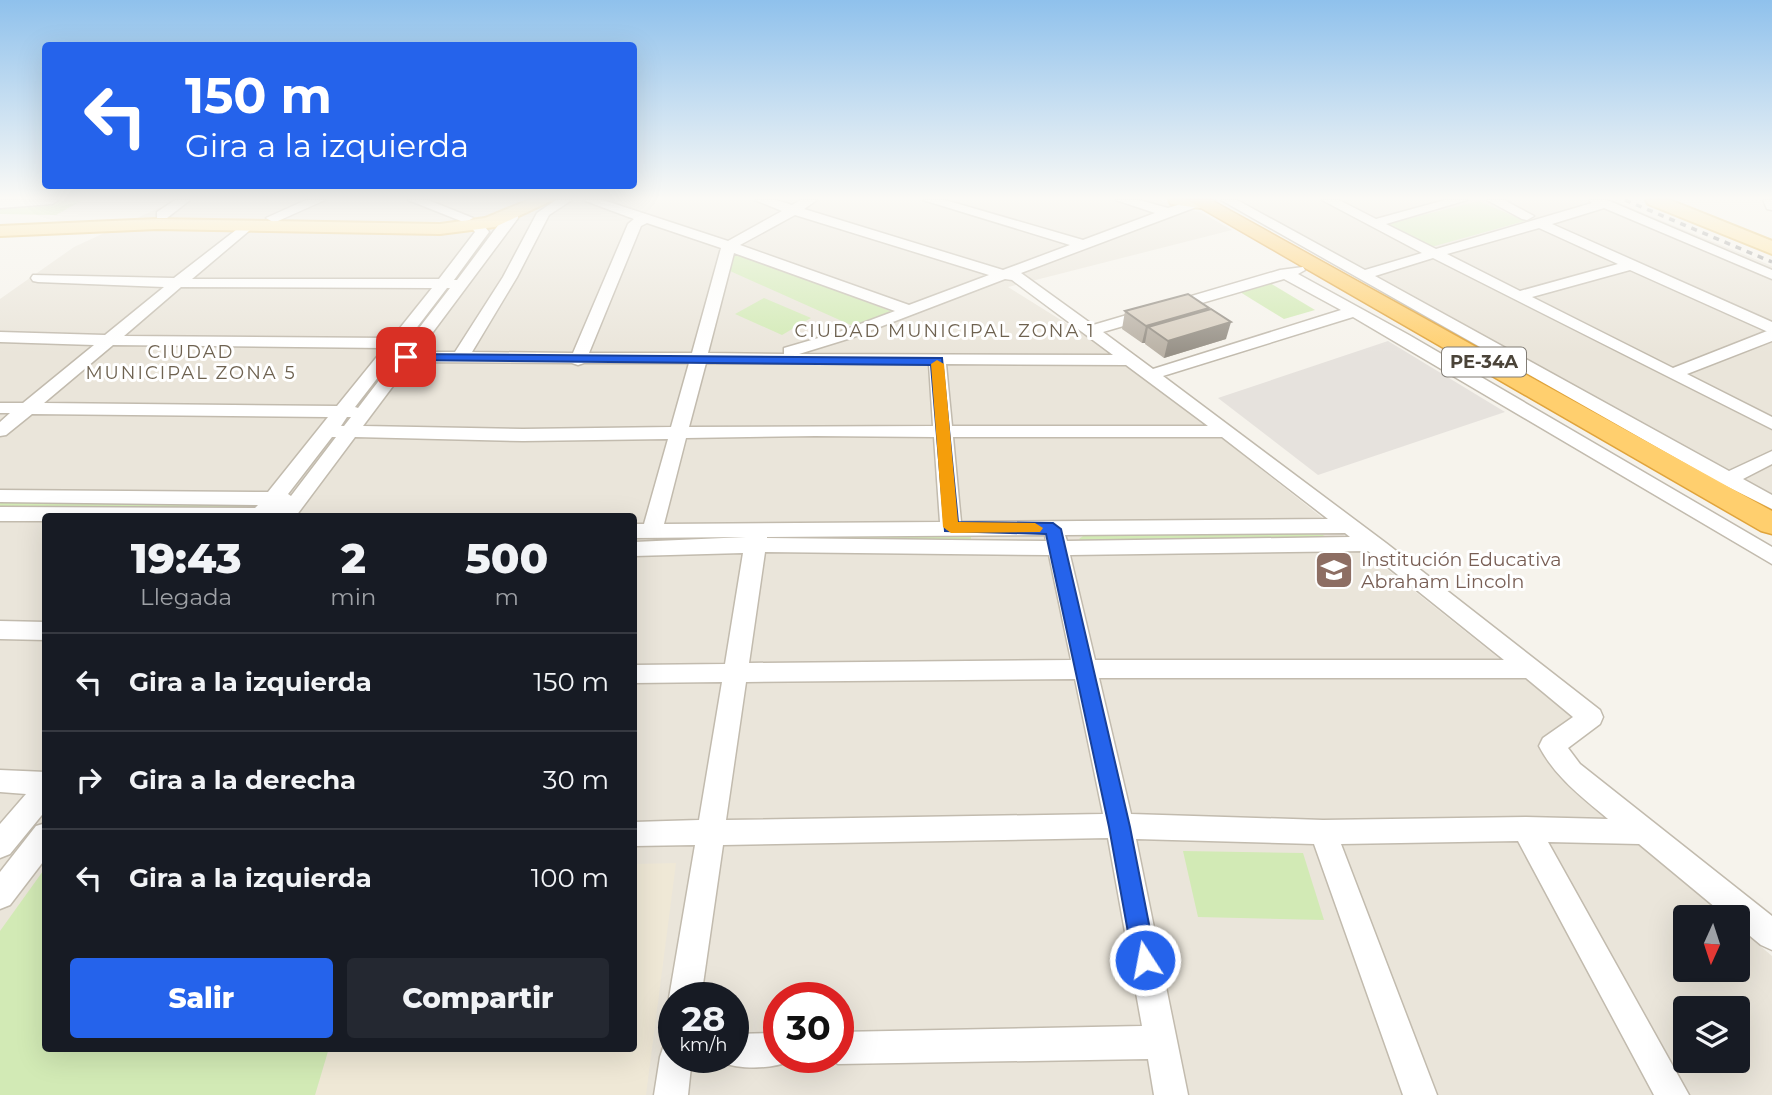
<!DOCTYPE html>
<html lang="es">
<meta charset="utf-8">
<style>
:root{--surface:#171b24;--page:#242831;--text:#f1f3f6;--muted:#9ea1a6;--line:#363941;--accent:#2563eb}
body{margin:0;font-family:Montserrat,sans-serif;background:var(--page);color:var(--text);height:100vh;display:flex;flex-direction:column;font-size:26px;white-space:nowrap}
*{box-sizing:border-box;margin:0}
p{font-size:23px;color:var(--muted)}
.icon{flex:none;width:38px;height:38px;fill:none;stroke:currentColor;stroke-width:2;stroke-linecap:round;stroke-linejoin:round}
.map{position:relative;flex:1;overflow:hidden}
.sheet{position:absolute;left:42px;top:513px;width:595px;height:539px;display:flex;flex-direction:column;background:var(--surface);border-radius:7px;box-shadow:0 7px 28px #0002}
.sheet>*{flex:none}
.hud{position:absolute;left:42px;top:42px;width:595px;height:147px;border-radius:7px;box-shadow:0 7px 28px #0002;background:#2563eb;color:#fff;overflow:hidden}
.needle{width:46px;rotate:183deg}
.tools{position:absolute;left:1673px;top:905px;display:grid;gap:14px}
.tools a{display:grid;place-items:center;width:77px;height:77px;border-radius:7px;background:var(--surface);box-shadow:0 7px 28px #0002;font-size:35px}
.speed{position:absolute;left:658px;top:982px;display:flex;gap:14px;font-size:35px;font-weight:700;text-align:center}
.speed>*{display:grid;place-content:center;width:91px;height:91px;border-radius:50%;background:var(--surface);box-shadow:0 7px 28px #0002;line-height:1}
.speed small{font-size:18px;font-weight:400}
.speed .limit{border:10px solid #d22;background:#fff;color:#111}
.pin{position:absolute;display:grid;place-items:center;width:60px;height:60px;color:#fff;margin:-30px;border-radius:14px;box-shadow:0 4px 10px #0006}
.me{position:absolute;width:77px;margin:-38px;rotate:349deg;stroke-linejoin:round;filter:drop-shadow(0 0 5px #0008)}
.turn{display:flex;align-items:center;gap:24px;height:147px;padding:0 28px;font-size:32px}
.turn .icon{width:91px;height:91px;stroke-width:2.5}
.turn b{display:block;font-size:49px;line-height:60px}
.eta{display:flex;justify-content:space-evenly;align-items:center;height:119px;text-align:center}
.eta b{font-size:42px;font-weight:800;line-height:49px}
.cta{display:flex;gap:14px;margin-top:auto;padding:14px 28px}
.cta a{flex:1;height:80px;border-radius:7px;background:var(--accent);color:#fff;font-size:28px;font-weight:800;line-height:80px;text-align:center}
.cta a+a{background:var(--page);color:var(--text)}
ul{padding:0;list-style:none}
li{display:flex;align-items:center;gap:21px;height:98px;padding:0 28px;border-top:2px solid var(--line)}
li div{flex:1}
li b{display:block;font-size:26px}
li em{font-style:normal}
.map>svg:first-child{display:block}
.residential{fill:#eae5da;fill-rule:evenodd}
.industrial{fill:#e6e2dd}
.education{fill:#efe8d6}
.green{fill:#d2eab5}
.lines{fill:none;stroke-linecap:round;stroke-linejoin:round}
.minor-casing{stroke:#c2bbae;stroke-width:3}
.major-casing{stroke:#e6c16a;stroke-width:4}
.highway-casing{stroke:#e0a43c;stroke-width:3}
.minor{fill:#fff;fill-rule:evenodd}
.major{fill:#ffe39c;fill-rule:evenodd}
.highway{fill:#ffcf6e;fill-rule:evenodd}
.rail{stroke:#9a9a9a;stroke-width:3.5;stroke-dasharray:6 6;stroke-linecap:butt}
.wall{fill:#bab2a6}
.shaded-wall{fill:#979187}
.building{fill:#d8cfc1;stroke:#979187;stroke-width:2}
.route{fill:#2563eb;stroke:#184099;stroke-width:2}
.slow{fill:#f59e0b}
.labels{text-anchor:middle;stroke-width:6;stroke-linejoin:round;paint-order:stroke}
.far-neighbourhood-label{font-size:18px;letter-spacing:2px;fill:#6e6250;stroke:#fff}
.shield{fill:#fff;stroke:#817c74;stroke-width:2}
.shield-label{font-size:18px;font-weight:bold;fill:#4b4439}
.education-label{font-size:19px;fill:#785e54;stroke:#fff;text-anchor:start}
</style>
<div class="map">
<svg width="1772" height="1095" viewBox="0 0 1772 1095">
<rect width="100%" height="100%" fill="#f6f3ec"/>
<!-- residential -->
<g class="residential">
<path d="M176 200H1158L1202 213 1232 230 1008 287 1085 335 1183 407 1573 717 1540 745 1555 772 1726 917H1685V970H1738V927L1772 956V1095H0V299L74 247ZM46 516H634V1048H46ZM674 998H733V1057H674ZM779 998H838V1057H779ZM1685 1008H1738V1060H1685Z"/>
<polygon points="1219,200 1612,200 1772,266 1772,508"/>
</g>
<!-- industrial -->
<polygon class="industrial" points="1388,341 1505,412 1318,475 1218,398"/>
<!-- education -->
<polygon class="education" points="676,863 646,1095 315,1095 329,1048 634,1048 634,864"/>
<!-- green -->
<g class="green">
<polygon points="0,200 83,200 56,215 0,214"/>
<polygon points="1479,201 1525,221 1431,247 1387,224"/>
<polygon points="739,254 893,312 853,326 730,271 732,255"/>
<polygon points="1270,283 1315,310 1284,319 1240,292"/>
<polygon points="764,298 811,318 782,335 735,314"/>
<polygon points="0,502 240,503 245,506 243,508 0,509"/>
<polygon points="1245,532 1325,535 1320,537 1083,542 1079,539 1083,536"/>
<polygon points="971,535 971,542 777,537 778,536"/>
<polygon points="1183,851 1303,853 1324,920 1198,917"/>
<polygon points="43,871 46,871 46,1048 329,1048 315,1095 0,1095 0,931"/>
</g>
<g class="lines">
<!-- minor casing -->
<g class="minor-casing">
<g id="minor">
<polygon points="0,200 58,200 52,204 0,208"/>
<polygon points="175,200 190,200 167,218 157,218 157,212"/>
<polygon points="306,200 325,200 278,221 273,222 266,218"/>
<polygon points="408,200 428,200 473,218 466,222 461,221"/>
<path d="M556 200H572L549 215 517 277 472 352 573 353 628 224 634 219 583 200H603L728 241 782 211 755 200H776L792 205 801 200H817L804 209 1003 270 1070 245 923 200H945L1083 240 1155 213 1116 200H1139L1168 208 1194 200H1215L1021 273 1093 325 1280 270 1303 267 1305 270 1298 274 1409 335 1772 547V564L1353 317 1163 376 1386 543 1600 710 1603 717 1600 724 1568 748 1580 764 1772 916V950L1761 945 1738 926V917H1727L1639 844 1548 842 1689 1095H1654L1518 841 1341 844 1437 1095H1403L1314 844 1136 839 1188 1095H1154L1148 1059 838 1064 825 1057H838V1032L1142 1026 1108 838 723 845 701 998H674V1009L669 998 695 845 634 846V822L699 820 722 682 634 683V665L725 664 743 553 634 556V542L746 537 634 538V524H644L668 439 523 441 355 437 296 516H46V521H0V507L255 508 258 505 0 502V490L268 492 328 417 32 414 6 435 0 436V422L10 413H0V403H23L94 345 0 342V332L105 335 164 287 38 282 33 281 31 278 33 275 174 278 245 223 250 224V230L192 279H439L475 232 470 226 472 223H482L489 232 454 280H457L508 212H518V218L418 352H455L503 277 537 213ZM795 215 989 275 909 305 740 245ZM647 223 721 248 692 353H589L641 226ZM734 253 895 311 839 332 784 348V354L708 353ZM1005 279 1012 280 1113 355 799 354 851 338ZM1284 279 1341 310 1153 369 1103 332ZM181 287 432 288 392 338 124 336ZM447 288H450L406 345 405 343ZM113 345 384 348 337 406 44 403ZM396 354 397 357 358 408 355 407ZM411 362 572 363 578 365 584 363H689L671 427 523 429 363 426ZM706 363 929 364 933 426 689 427ZM946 364 1126 365 1208 426H952ZM347 417H351L344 426H341ZM815 436 934 437 940 522 664 524 686 438ZM332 437H336L291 496 288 494ZM953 437H1222L1328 519 961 522ZM1345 533 1350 537 1067 541 1065 535ZM1045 535 1046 541 767 538V537ZM1368 551 1504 660H1095L1070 555ZM765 552 1049 555 1071 660 749 663ZM1099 678H1526L1573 717 1543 738 1539 746C1555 777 1582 797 1608 819L1526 817 1323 820 1131 814ZM1075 679 1103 814 726 820 746 682Z"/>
<path d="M1221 200H1237L1365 270 1422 253 1322 200H1339L1376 219 1445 200H1467L1386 224 1436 249 1592 203 1589 200H1607L1772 270V279L1604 208 1552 224 1772 322V341L1687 374 1772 417V429L1433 258 1375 276 1729 471 1772 451V464L1743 479 1772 495V509L1720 483ZM1539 228 1618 264 1520 291 1447 254ZM1630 270 1766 331H1767L1673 368 1532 297Z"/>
<polygon points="1487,200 1504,200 1534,216 1527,220 1522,219"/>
<polygon points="1763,200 1772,200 1772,210 1767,209"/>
<polygon points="0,621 46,622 46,640 0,639"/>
<polygon points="0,770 46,772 46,810 10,854 0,858 0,824 26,794 0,792"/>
<polygon points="46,823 46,858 10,905 0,909 0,872 36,826"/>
<path d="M779 1033V1057H792L791 1061C771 1069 741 1070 721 1062L720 1057H733V1034Z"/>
<polygon points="674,1041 674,1057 692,1057 688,1095 654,1095 660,1057 664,1045"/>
</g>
</g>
<!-- major casing -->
<g class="major-casing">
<g id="major">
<polygon points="529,200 553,200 495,227 440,234 157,229 0,236 0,226 157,219 440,224 485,218"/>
<polygon points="1169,200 1207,200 1209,203 1200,208 1171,204"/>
<polygon points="1646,200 1670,200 1772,241 1772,254 1648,204"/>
</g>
</g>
<!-- highway casing -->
<g class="highway-casing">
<polygon id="highway" points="1187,200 1211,200 1772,511 1772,534 1761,531"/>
</g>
<!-- minor -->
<use href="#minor" class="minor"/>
<!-- major -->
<use href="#major" class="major"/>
<!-- highway -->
<use href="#highway" class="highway"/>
<!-- rail -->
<polyline class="rail" points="1625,200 1772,262"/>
</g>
<!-- wall -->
<polygon class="wall" points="1209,308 1208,309 1226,339 1164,358 1145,344 1145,343 1142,343 1122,329 1125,311"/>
<!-- shaded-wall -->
<g class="shaded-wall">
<polygon points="1209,308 1204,325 1148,327 1145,343 1142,343 1146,326"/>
<polygon points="1231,322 1226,339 1164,358 1168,341"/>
</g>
<!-- building -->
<g class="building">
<polygon points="1188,294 1209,308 1146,326 1125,311"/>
<polygon points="1211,309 1231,322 1168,341 1148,327"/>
</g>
<!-- sky -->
<linearGradient id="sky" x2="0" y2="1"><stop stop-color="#8fc1ec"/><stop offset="0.56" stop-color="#fbfaf6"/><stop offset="1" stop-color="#fbfaf6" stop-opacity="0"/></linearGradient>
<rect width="1772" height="354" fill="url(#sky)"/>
<!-- route -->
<polygon class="route" points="406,354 942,358 958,522 1053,523 1061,529 1130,827 1156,960 1153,968 1145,971 1137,968 1133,960 1109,827 1046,534 945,531 931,365 402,360 400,357"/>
<!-- slow -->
<polygon class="slow" points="937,360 944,364 958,522 1035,523 1043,528 1040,532 951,533 943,527 931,364"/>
<!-- icons -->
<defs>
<g id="school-square" transform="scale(2.0125)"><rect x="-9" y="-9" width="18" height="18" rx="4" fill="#8d6e63" stroke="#fff"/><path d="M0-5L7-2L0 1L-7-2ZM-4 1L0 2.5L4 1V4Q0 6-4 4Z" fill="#fff"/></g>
</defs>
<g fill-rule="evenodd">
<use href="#school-square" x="1334" y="570"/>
</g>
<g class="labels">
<!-- far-neighbourhood labels -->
<g class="far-neighbourhood-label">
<text x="945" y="337">CIUDAD MUNICIPAL ZONA 1</text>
<text x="191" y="358">CIUDAD<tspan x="191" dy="21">MUNICIPAL ZONA 5</tspan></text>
</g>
<!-- shield labels -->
<rect class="shield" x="1442" y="347.5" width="84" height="29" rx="5"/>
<g class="shield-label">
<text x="1484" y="368">PE-34A</text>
</g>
<!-- education labels -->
<g class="education-label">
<text x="1361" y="566">Institución Educativa<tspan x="1361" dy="22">Abraham Lincoln</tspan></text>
</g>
</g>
</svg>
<div class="tools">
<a><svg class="needle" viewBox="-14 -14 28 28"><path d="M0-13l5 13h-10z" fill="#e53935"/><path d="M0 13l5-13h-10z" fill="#9ea1a6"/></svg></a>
<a><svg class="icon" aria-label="layers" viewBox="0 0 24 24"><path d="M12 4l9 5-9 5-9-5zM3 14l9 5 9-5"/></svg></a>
</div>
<div class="speed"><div>28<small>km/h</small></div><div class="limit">30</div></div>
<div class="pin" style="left:406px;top:357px;background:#d93025"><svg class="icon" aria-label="arrive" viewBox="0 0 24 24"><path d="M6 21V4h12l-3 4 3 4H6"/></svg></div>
<svg class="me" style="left:1145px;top:960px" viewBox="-20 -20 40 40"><circle r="17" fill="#2563eb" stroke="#fff" stroke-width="3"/><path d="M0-11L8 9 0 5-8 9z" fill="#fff"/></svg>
<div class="hud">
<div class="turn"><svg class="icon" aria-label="left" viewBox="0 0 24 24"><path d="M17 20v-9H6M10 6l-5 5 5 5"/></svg><div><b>150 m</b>Gira a la izquierda</div></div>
</div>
<section class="sheet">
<div class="eta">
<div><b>19:43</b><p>Llegada</p></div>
<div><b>2</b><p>min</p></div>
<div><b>500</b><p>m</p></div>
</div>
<ul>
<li><svg class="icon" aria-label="left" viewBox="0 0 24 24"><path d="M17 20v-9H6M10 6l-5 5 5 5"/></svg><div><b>Gira a la izquierda</b></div><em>150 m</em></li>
<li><svg class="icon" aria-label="right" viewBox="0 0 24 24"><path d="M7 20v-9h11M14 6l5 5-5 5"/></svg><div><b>Gira a la derecha</b></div><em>30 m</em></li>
<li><svg class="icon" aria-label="left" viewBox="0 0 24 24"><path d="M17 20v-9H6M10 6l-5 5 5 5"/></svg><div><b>Gira a la izquierda</b></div><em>100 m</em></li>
</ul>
<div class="cta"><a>Salir</a><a>Compartir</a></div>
</section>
</div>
